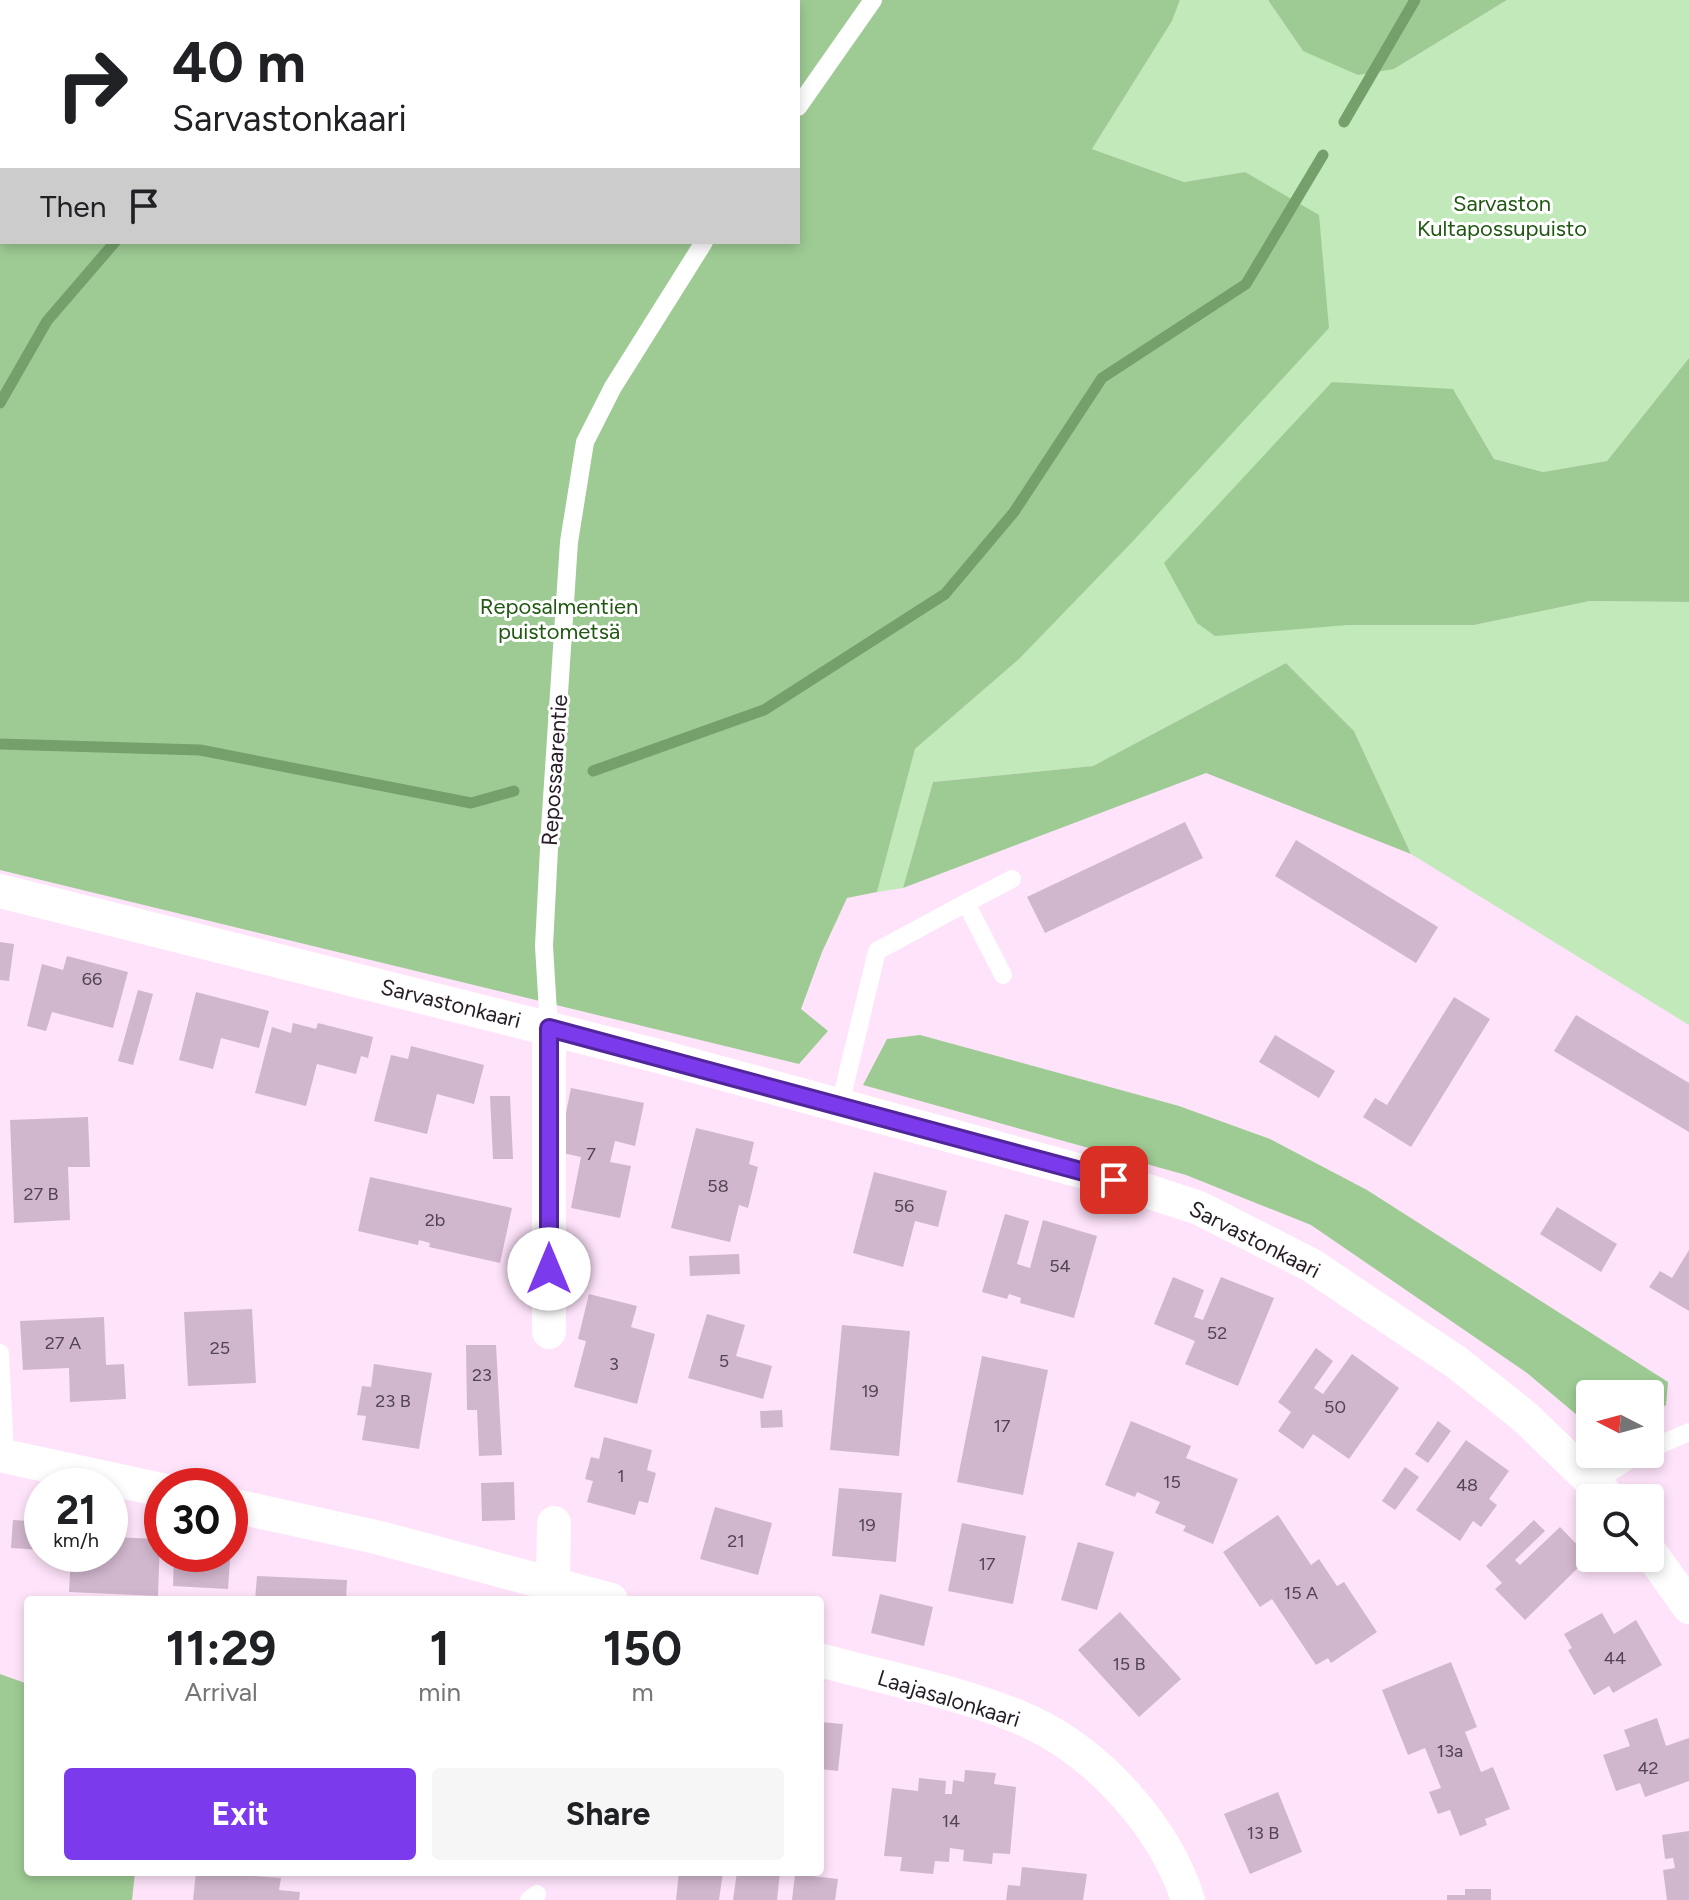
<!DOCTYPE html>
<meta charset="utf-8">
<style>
:root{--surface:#fff;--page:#f6f6f6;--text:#202124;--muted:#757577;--accent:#7c3aed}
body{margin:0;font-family:Figtree,sans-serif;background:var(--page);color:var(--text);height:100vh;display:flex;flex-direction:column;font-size:30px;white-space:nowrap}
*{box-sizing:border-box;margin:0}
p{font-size:26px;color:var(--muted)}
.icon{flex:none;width:44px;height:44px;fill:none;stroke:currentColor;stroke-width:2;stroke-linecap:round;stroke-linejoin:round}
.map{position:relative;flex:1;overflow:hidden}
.sheet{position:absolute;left:24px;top:1596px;width:800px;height:280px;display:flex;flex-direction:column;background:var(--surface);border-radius:8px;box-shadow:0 4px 12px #0003}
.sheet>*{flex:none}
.guide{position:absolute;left:0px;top:0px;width:800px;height:244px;box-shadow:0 4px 12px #0003;background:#fff;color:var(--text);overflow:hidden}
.needle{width:52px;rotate:276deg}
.buttons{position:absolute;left:1576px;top:1380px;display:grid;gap:16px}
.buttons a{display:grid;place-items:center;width:88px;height:88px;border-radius:8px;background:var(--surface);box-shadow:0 4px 12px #0003;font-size:40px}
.speed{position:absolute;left:24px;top:1468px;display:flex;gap:16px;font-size:40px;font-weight:700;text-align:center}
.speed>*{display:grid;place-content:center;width:104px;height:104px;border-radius:50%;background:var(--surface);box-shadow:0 4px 12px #0003;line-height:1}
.speed small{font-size:20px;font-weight:400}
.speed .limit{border:12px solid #d22;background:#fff;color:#111}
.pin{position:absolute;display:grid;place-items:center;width:68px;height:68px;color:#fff;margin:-34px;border-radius:16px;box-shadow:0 4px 12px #0006}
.me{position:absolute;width:88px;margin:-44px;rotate:0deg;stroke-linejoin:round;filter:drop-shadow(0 0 6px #0008)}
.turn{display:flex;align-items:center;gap:28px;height:168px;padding:0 40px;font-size:36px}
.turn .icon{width:104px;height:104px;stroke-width:2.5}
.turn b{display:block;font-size:56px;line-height:68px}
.then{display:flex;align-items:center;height:76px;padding:0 40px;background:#0003;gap:16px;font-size:30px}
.eta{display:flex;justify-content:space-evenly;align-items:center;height:136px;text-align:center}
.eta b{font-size:48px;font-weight:700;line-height:56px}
.action{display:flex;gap:16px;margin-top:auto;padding:16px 40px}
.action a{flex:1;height:92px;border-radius:8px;background:var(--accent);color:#fff;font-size:32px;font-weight:700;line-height:92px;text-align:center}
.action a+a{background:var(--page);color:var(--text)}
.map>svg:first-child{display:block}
.green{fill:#c1e9b9}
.forest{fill:#9ecb94;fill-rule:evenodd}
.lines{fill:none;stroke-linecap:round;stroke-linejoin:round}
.stream{stroke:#75a06c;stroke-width:11}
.building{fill:#d1b7ce}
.lane{stroke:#fff;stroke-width:18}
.street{stroke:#fff;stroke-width:34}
.route-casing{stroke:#51269a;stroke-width:20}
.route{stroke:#7c3aed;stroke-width:14}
.labels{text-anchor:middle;stroke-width:6;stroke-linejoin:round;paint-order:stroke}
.number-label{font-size:18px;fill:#524450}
.park-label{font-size:22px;fill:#1f5810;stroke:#fff}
.street-label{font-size:22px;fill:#271d26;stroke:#fff}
</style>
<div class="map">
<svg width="1689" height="1900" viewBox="0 0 1689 1900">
<rect width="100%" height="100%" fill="#fee3fa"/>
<!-- green -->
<polygon class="green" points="1180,0 1268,0 1303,51 1394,69 1507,0 1689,0 1689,358 1607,461 1543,472 1494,459 1453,389 1347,625 1474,625 1590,601 1689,602 1689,1025 1411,854 1354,731 1286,663 1093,766 933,782 903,888 877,892 915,749 1018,660 1245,172 1184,182 1092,149 1172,21"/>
<!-- forest -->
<g class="forest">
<path d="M0 0H1180L1172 21 1092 149 1184 182 1245 172 1319 215 1329 328 1134 540 1018 660 915 749 877 892 847 898 822 952 801 1009 828 1031 799 1064 0 870ZM2 2H798V242H2Z"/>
<polygon points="1268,0 1507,0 1394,69 1358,75 1303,51"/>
<polygon points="1689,358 1689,602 1590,601 1474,625 1347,625 1215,636 1197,623 1164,563 1332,382 1453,389 1494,459 1543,472 1607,461"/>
<polygon points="1286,663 1354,731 1411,854 1206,773 903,888 933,782 1093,766"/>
<polygon points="920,1035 1179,1106 1270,1139 1367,1190 1668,1382 1666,1405 1650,1414 1650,1394 1590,1394 1590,1426 1527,1373 1311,1225 1186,1175 863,1085 887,1039"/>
<polygon points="0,1674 28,1684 28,1872 135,1872 132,1900 0,1900"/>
</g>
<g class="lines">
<!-- stream -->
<g class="stream">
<polyline points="171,0 171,2"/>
<polyline points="1344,122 1415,0"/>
<polyline points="0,403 47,321 115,242"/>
<polyline points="0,744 200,750 471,803 514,791"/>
<polyline points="593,771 764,710 945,594 1014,512 1102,378 1246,284 1323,155"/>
</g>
</g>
<!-- building -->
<g class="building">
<polygon points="1185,822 1203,858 1045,933 1027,897"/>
<polygon points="1296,840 1438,927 1416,963 1275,876"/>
<polygon points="0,942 14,944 9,981 0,980"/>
<polygon points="67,956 128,972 113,1028 52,1012 46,1031 27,1026 42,964 63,970"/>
<polygon points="138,990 153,994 133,1065 118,1061"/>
<polygon points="196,992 269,1011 259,1048 221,1038 213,1069 179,1060"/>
<polygon points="1454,997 1490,1019 1411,1147 1363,1117 1375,1098 1387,1105"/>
<polygon points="1576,1015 1689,1083 1689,1132 1554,1051"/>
<polygon points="293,1023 316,1029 318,1023 373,1037 368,1058 361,1056 356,1074 317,1064 306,1106 255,1093 272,1027 291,1033"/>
<polygon points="1275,1035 1335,1071 1319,1098 1259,1062"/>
<polygon points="411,1046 484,1065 474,1104 437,1094 427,1134 374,1121 391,1055 408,1059"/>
<polygon points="571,1088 644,1103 635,1146 615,1141 610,1162 631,1166 620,1218 571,1208 581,1157 558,1152"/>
<polygon points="490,1096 510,1096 513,1159 493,1159"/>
<polygon points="88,1117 90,1167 68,1167 70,1220 14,1223 10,1120"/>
<polygon points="696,1128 754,1142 749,1164 758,1167 748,1208 739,1205 730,1242 671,1228"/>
<polygon points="874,1172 947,1191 938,1227 915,1221 903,1267 853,1253"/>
<polygon points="370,1177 512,1208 500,1263 429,1247 430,1243 419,1240 418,1245 358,1231"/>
<polygon points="1557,1207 1617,1244 1601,1272 1540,1234"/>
<polygon points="1005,1214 1029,1221 1017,1264 1030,1268 1043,1220 1097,1236 1074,1318 1020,1303 1021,1298 1009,1294 1007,1299 982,1292"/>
<polygon points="1689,1250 1689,1311 1649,1287 1660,1271 1672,1278"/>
<polygon points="739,1254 740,1274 690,1276 689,1256"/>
<polygon points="1173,1277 1204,1290 1194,1317 1203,1320 1221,1277 1274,1298 1238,1386 1185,1364 1195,1341 1154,1324"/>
<polygon points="589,1294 637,1306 631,1327 655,1334 637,1404 574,1387 586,1341 578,1339"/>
<polygon points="252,1309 256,1383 188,1386 184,1312"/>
<polygon points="707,1314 745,1325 736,1356 772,1366 763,1399 688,1378"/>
<polygon points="104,1317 106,1365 124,1364 126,1399 70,1402 69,1368 23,1370 20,1321"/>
<polygon points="842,1325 910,1331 899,1456 830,1450"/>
<polygon points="466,1345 496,1345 502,1455 479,1456 477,1410 467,1410"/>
<polygon points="1316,1348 1333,1361 1314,1388 1323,1394 1352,1354 1399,1388 1349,1459 1313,1434 1303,1449 1278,1431 1291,1412 1278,1402"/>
<polygon points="982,1356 1048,1370 1023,1495 957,1482"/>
<polygon points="374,1364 432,1373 419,1449 362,1440 366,1416 357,1415 362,1386 371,1387"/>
<polygon points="782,1410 783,1427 761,1428 760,1411"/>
<polygon points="1131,1421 1191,1446 1186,1458 1238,1479 1213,1544 1183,1531 1186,1526 1155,1513 1160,1502 1137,1492 1135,1497 1105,1485"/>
<polygon points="1438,1421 1451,1431 1428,1463 1415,1454"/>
<polygon points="604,1437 652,1450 647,1470 656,1473 648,1503 639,1501 635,1515 587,1502 593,1481 585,1479 591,1457 599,1459"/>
<polygon points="1466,1440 1509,1471 1489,1499 1497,1505 1481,1527 1473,1521 1460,1541 1416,1510"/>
<polygon points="1405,1467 1419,1477 1395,1510 1382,1501"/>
<polygon points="514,1482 515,1520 482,1521 481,1483"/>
<polygon points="839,1488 902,1493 896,1562 832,1556"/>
<polygon points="715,1507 772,1523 758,1575 700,1559"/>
<polygon points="1278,1515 1311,1565 1319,1559 1337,1586 1344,1582 1377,1632 1331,1663 1328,1658 1316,1665 1272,1599 1260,1607 1223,1552"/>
<polygon points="13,1520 42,1522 42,1550 11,1548"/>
<polygon points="1534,1520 1545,1531 1515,1560 1520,1565 1560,1527 1589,1557 1525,1620 1495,1589 1502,1583 1486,1566"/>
<polygon points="962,1523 1026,1536 1013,1604 948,1591"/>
<polygon points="110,1537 160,1539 158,1596 69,1592 71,1554 110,1554"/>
<polygon points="1078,1542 1114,1552 1097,1610 1061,1600"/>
<polygon points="174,1554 230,1560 228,1589 173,1586"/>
<polygon points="257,1576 347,1580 346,1600 255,1600"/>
<polygon points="880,1594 933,1607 924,1646 871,1633"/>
<polygon points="1120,1612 1181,1679 1139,1717 1078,1650"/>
<polygon points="1602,1613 1614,1634 1636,1620 1662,1665 1613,1693 1609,1686 1594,1695 1568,1650 1572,1648 1564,1634"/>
<polygon points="1451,1662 1477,1727 1465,1732 1481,1772 1493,1767 1510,1809 1485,1819 1487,1825 1460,1836 1450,1810 1438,1814 1429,1792 1441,1788 1425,1748 1408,1755 1382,1690"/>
<polygon points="1657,1718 1666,1746 1689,1738 1689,1781 1645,1797 1640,1783 1616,1791 1603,1755 1630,1746 1624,1730"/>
<polygon points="820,1722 843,1724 838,1771 820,1769"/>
<polygon points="965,1770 996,1773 994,1784 1016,1787 1010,1854 993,1853 992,1864 963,1861 964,1850 950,1848 949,1862 935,1861 933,1874 900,1871 902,1857 884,1856 892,1788 918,1791 919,1778 946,1781 945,1794 952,1794 953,1780 964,1782"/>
<polygon points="1278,1792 1302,1852 1250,1874 1224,1814"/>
<polygon points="1689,1831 1689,1900 1667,1900 1663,1870 1675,1868 1673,1858 1665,1859 1662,1835"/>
<polygon points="1022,1867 1087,1874 1083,1900 1006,1900 1008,1885 1020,1886"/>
<polygon points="196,1872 281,1878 279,1890 300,1892 299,1900 193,1900"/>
<polygon points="679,1872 723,1872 719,1900 676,1900"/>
<polygon points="737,1872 780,1872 777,1900 733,1900"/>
<polygon points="795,1874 838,1879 835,1900 792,1900"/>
<polygon points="1465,1889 1491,1889 1491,1900 1447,1900 1447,1895 1465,1895"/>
</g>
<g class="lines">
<!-- lane -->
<g class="lane">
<polyline points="798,107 873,0"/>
<polyline points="966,903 1012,879"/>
<polyline points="549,1028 544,946 550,829 569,542 585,442 613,387 704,242"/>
<polyline points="840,1105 877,951 966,903 1003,975"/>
<polyline points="0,1353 5,1456"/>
<polyline points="1650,1449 1689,1432"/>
<polyline points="1595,1482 1639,1454"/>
<polyline points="529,1900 537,1894"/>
</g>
<!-- street -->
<g class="street">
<polyline points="0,891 658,1056 1114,1180 1199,1208 1311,1265 1456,1362 1525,1417 1609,1498"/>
<polyline points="549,1332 549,1028"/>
<polyline points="0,1455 162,1490"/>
<polyline points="230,1505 380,1538 611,1600"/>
<polyline points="1650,1552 1689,1607"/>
<polyline points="553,1583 554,1523"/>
<path d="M820 1660C887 1679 967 1693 1030 1722 1099 1754 1165 1827 1188 1900"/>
</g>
</g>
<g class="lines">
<!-- route casing -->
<g class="route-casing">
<polyline id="route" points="549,1269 549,1028 1114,1180"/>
</g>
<!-- route -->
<use href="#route" class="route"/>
</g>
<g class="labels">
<!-- number labels -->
<g class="number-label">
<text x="92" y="985">66</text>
<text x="591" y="1160">7</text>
<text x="718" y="1192">58</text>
<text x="41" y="1200">27 B</text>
<text x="904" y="1212">56</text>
<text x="435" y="1226">2b</text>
<text x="1060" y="1272">54</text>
<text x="1217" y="1339">52</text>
<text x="63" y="1349">27 A</text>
<text x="220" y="1354">25</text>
<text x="724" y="1367">5</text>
<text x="614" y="1370">3</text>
<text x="482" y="1381">23</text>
<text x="870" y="1397">19</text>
<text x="393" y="1407">23 B</text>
<text x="1335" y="1413">50</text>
<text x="1002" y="1432">17</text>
<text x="621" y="1482">1</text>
<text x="1172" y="1488">15</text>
<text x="1467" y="1491">48</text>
<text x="867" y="1531">19</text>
<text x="736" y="1547">21</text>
<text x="987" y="1570">17</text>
<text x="1301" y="1599">15 A</text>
<text x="1615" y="1664">44</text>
<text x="1129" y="1670">15 B</text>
<text x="1450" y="1757">13a</text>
<text x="1648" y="1774">42</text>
<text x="951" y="1827">14</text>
<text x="1263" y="1839">13 B</text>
</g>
<!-- park labels -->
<g class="park-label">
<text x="1502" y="211">Sarvaston<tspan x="1502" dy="25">Kultapossupuisto</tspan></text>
<text x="559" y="614">Reposalmentien<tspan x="559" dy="25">puistometsä</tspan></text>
</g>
<!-- street labels -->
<g class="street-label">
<text transform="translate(554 770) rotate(-86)" y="8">Repossaarentie</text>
<text transform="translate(451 1003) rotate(14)" y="8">Sarvastonkaari</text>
<text transform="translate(1255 1239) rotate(27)" y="8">Sarvastonkaari</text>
<text transform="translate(949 1698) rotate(17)" y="8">Laajasalonkaari</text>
</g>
</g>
</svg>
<div class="buttons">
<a><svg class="needle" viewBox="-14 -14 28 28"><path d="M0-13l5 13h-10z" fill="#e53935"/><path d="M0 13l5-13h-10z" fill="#757577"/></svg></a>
<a><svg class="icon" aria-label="search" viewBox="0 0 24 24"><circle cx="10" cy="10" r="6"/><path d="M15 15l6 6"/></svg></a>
</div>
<div class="speed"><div>21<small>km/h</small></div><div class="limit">30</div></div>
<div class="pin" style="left:1114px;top:1180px;background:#d93025"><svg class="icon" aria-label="arrive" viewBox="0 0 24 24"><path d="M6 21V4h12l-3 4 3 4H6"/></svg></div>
<svg class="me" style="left:549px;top:1269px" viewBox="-20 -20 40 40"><circle r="19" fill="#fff"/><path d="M0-13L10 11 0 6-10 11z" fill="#7c3aed"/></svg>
<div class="guide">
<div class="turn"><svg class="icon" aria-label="right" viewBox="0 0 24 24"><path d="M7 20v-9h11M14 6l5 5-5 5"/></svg><div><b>40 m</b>Sarvastonkaari</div></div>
<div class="then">Then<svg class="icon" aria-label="arrive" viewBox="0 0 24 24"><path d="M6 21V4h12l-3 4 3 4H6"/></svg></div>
</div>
<section class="sheet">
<div class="eta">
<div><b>11:29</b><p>Arrival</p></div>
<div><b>1</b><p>min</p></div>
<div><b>150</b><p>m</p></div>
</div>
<div class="action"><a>Exit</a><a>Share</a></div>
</section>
</div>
